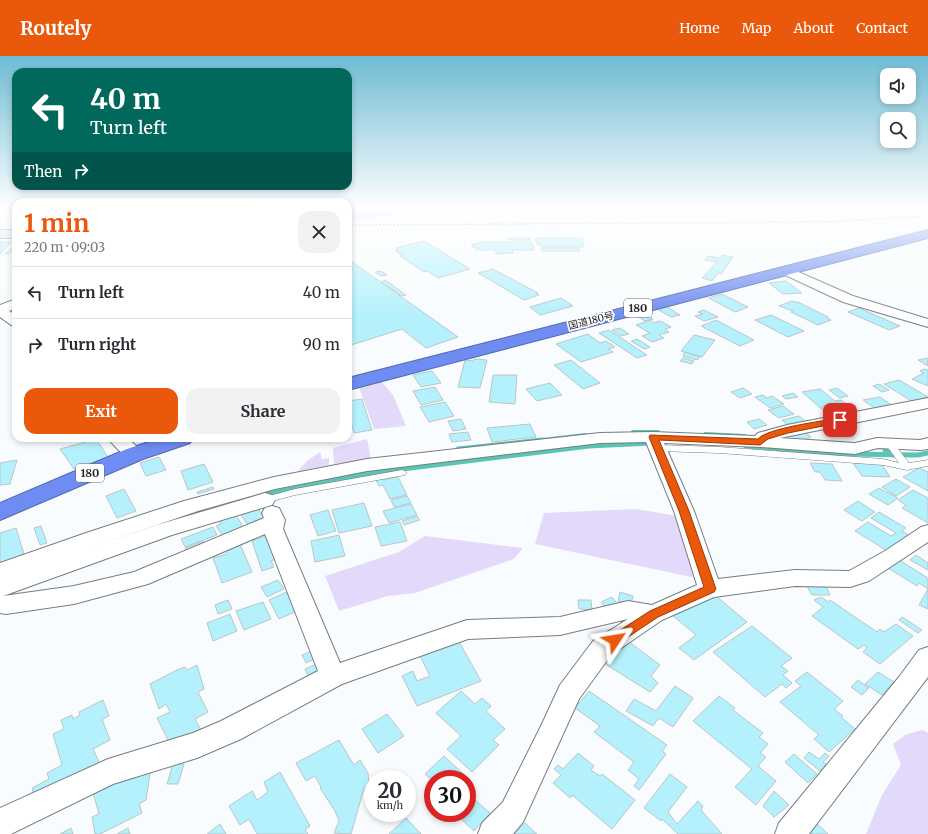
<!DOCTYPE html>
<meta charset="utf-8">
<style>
:root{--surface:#fff;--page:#f2f2f3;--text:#2b2b33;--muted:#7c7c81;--line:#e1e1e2;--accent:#ea580c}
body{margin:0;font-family:Merriweather,"Noto Sans JP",serif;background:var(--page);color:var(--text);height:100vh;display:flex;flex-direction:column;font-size:15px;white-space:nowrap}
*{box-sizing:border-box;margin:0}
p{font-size:13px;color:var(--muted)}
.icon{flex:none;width:22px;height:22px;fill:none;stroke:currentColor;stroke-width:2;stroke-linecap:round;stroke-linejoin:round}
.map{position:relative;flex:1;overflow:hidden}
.side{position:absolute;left:12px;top:142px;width:340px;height:244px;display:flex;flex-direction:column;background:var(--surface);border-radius:12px;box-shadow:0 2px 6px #0003}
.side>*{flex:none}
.banner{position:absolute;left:12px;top:12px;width:340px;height:122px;border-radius:12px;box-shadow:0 2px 6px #0003;background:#00695c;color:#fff;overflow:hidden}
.controls{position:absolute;left:880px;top:12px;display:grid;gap:8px}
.controls a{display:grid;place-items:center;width:36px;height:36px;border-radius:8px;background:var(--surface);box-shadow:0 2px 6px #0003;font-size:20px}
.speed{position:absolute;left:364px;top:714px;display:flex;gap:8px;font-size:20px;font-weight:700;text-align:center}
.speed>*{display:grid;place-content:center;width:52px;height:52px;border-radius:50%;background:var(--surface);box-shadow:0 2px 6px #0003;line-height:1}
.speed small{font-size:10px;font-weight:400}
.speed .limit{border:6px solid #d22;background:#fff;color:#111}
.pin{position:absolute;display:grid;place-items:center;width:34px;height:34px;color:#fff;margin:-17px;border-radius:8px;box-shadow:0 2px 6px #0006}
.me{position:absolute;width:44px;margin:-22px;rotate:57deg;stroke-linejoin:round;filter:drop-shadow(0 0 3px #0008)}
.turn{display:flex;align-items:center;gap:14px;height:84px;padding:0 12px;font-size:18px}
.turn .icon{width:52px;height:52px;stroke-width:2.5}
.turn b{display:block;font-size:28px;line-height:34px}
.then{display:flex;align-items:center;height:38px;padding:0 12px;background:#0003;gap:8px;font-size:15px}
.round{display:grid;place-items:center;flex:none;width:42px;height:42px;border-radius:12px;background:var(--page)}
.summary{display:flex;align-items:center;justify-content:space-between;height:68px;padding:0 12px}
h1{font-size:24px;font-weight:700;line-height:30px;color:var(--accent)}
.primary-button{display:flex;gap:8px;margin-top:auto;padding:8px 12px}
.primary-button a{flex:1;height:46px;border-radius:12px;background:var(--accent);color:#fff;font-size:16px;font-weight:700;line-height:46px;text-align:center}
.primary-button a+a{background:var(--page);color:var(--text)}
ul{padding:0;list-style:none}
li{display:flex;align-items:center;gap:12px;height:52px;padding:0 12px;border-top:1px solid var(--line)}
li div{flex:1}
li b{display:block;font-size:15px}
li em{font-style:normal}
header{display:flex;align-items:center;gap:24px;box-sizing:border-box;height:56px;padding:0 20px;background:var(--accent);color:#fff}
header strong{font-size:19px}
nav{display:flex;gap:22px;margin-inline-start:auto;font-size:14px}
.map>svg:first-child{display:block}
.green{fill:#e3d9fa}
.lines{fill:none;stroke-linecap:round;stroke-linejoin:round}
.stream-far1{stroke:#59c6b4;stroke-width:4}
.stream{stroke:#59c6b4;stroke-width:5}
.building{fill:#b5f1fc;stroke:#bbc5c7}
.lane-casing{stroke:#767d82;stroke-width:1}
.street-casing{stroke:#767d82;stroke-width:2}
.secondary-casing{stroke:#767d82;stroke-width:2}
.highway-casing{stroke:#5469ab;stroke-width:2}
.path{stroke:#85888a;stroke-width:1.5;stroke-dasharray:1.5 2;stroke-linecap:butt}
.lane{fill:#fff;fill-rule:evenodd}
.street{fill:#fff;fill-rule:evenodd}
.secondary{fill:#d4dcfb;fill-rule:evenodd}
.highway{fill:#6e8cf1;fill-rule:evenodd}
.route{fill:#ea580c;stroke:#983908}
.labels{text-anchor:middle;stroke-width:3.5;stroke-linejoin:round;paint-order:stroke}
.far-street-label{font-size:10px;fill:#25282a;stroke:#fff}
.shield{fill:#fff;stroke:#66686a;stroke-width:1}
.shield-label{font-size:11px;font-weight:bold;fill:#25282a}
</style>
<header>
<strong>Routely</strong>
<nav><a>Home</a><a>Map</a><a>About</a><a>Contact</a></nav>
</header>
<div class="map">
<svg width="928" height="778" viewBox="0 0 928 778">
<rect width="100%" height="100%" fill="#f9fcfe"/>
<!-- green -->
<g class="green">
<polygon points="348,152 369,152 401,158 355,164 348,162"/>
<polygon points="381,325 393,339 406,370 374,373 359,331"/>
<polygon points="367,383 371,403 334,408 333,392"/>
<polygon points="320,396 322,403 329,402 329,409 298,415 307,405"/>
<polygon points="636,453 683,461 701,523 535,488 544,457"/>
<polygon points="425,480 523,492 514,503 415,537 388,540 339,555 325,520 399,496"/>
<polygon points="922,674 928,677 928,778 866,778 882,739 901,709 893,688 905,679"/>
</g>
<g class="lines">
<!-- stream-far1 -->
<g class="stream-far1">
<polyline points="633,376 658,376"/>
<polyline points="705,378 745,380"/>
<polyline points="533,385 586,379"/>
</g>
<!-- stream -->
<g class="stream">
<polyline points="746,390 844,398 918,399 928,397"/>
<polyline points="458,393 542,384"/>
<polyline points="885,394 893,399"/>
<polyline points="262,439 370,417 589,390 651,387"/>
<polyline points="153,470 255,440"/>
</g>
</g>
<!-- building -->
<g class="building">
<rect x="509" y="182" width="21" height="2"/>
<polygon points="535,182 582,182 584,191 541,191 540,188 537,188"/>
<polygon points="424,185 470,213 438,222 427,215 424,216 400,200 403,200 395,195 399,194 396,192"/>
<polygon points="0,186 12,186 0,198"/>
<polygon points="484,186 528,186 532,187 534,194 512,194 513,197 496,198 496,194 476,194 476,191 472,191 472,188"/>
<polygon points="16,188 16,196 5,198"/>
<polygon points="541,192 579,192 580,195 542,195"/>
<polygon points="722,199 733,201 721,218 718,217 712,225 702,222 717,206 705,204 708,200 720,202"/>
<polygon points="348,203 458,281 426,292 402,273 348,290"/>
<polygon points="493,213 538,237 536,237 539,239 524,244 478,217"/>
<polygon points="381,215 387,219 381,220 375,216"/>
<polygon points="385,224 406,239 402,240 381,226"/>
<polygon points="786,225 802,237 783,238 769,227"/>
<polygon points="722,238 748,251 735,256 709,242"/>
<polygon points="561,242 573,250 540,259 530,251"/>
<polygon points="792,245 800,247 828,261 826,261 831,264 818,269 791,256 793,255 779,250"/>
<polygon points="667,251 680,259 671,261 657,253"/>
<polygon points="859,252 900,270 889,274 848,256"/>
<polygon points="704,254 718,261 704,265 695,260 703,258 698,256"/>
<polygon points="643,256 653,263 645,265 635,259"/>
<polygon points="771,259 804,275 788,281 755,264"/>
<polygon points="650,264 654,267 660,265 671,271 665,273 669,276 659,279 664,282 652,286 642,280 650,277 636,269"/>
<polygon points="716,264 754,284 740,290 701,270"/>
<polygon points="620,272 629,278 621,280 612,274"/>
<polygon points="609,274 647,299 637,302 599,277"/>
<polygon points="588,278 600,287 606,285 615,291 608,293 613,296 581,306 556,288"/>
<polygon points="694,279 715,284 702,301 681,295"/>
<polygon points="637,283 650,291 644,293 631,285"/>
<polygon points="685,296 700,301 697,304 683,300"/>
<polygon points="683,302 694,305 692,308 680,305"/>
<polygon points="927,302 928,310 918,304"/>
<polygon points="474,303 487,304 480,332 458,331 465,304 473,305"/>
<polygon points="571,304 600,327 583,333 554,309"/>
<polygon points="924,313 928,314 928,330 912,323 924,317 920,315"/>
<polygon points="432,315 441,327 421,331 413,319"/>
<polygon points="493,319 517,319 515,348 489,346"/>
<polygon points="899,324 928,341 913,346 884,328"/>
<polygon points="550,327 562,339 537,345 526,333"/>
<polygon points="879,328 889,334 882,336 873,330"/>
<polygon points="435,331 443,344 421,349 413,335"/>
<polygon points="743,332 752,338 740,342 731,336"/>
<polygon points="837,332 848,340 840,342 829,334"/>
<polygon points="820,333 835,345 841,344 857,357 832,362 802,336"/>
<polygon points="793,337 798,341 786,343 782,340"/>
<polygon points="763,339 767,342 772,340 784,348 770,352 755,341"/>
<polygon points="880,341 893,350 876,353 863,344"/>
<polygon points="362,343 372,374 354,377 351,366 348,366 348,345"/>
<polygon points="445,346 454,360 429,366 420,351"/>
<polygon points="783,350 794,358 779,362 768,354"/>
<polygon points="799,360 808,367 790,371 782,364"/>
<polygon points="461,363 466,373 453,375 448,365"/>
<polygon points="759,363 767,369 754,373 747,366"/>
<polygon points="530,368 536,381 492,386 487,372"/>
<polygon points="803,374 811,381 803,384 788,382 784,379"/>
<polygon points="468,376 471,384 452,386 449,378"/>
<polygon points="96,383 108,401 74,413 60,393"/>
<polygon points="159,401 166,414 146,420 140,407"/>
<polygon points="17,404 10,428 0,429 0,407"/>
<polygon points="810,407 832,408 842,425 825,424 820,416 815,416"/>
<polygon points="853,407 881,407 890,421 862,420"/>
<polygon points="204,408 213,426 188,434 181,415"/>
<polygon points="919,412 928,416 928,435 903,421"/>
<polygon points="398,421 407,439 390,443 383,429 379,430 376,424 382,422 383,424"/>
<polygon points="896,423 910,431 896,440 882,431"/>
<polygon points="213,431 214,433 198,438 197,436"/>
<polygon points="879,432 898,442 888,449 869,438"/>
<polygon points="124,433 136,455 117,462 106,440"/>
<polygon points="913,434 928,442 928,467 902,452 906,449 898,444"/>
<polygon points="407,440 411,447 394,451 391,444"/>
<polygon points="858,445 875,456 862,465 844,454"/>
<polygon points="364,447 372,470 339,477 332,454"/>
<polygon points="411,448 417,459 389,467 383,455"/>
<polygon points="258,452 264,462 247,468 241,459"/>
<polygon points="328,454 336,475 318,480 310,459"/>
<polygon points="234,456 244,472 223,480 216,470 221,468 218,463"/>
<polygon points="879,456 906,472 902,475 910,480 889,496 855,475 868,466 891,480 896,477 871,462"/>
<polygon points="417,460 420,464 404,469 402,465"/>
<polygon points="400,466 407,485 381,490 375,471"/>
<polygon points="41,470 47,487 40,489 34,472"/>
<polygon points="213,471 217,479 185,491 181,483"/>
<polygon points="16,472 24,498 0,507 0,477"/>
<polygon points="339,479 345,500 315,506 311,485"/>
<polygon points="265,480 268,485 271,484 278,502 271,505 274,511 262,515 252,485"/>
<polygon points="203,485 206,491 188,497 185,492"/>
<polygon points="240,488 252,516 222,527 213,502 227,498 224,495"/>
<polygon points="916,499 928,507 928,514 910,504"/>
<polygon points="899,504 928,522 928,553 919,549 928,533 919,527 917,530 888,512"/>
<polygon points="278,524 284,533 267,541 261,531"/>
<polygon points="805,527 825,528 830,539 812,539"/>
<polygon points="291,534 302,553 279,563 269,544"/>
<polygon points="620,536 633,540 631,548 618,545"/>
<polygon points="716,540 747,566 694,604 679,592 696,579 672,559"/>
<polygon points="612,541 619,550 607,554 601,546"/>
<polygon points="821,541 828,546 830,544 877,576 880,573 884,576 896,568 913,580 880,608 863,596 867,592 864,589 858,593 812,560 823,551 814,544"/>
<polygon points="228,544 232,553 218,558 215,549"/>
<polygon points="578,544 591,544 592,554 579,553"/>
<polygon points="263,546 271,563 244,574 236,555"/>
<polygon points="230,558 237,575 213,585 207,567"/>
<polygon points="902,561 922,574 918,577 899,564"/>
<polygon points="752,570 792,602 781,610 788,615 783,619 792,627 786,632 782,628 765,641 713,596"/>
<polygon points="457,582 481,625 417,650 402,620 413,615 417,625 430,620 418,596"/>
<polygon points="625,583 660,609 651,620 658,627 650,636 602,606"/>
<polygon points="314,594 318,601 306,607 302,599"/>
<polygon points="319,607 324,617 310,624 305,613"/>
<polygon points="197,609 204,633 198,636 208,656 195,663 201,674 170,688 157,662 170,656 166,648 159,653 150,628 177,614 185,611 187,614"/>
<polygon points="807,616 843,645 834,653 843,660 841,661 855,673 829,696 814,683 819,679 780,646 801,630 795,625"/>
<polygon points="878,616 894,626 882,639 865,628"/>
<polygon points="858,624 869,632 862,639 851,631"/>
<polygon points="675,630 693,642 673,671 659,662 653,670 626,655 634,643 656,655"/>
<polygon points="461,635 475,648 482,642 491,650 486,655 505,673 493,684 499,689 472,716 447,693 461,680 436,657"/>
<polygon points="589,635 667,689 662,695 666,698 639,734 634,730 639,723 628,714 634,706 594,676 600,670 575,652"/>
<polygon points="719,640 735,652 733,654 763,677 759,681 768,688 760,697 766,701 758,710 776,725 756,749 735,731 752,713 693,665"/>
<polygon points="103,644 109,660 102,663 110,684 93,693 100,708 35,743 32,732 49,723 47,717 62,709 53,678 64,673 61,664 72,659 73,663 80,659 79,656"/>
<polygon points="387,658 404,680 378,697 362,673"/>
<polygon points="339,684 354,709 360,704 368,717 369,728 363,736 351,778 334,777 339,765 335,755 320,732 321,731 315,720 306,725 296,707"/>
<polygon points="809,696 819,703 825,697 829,700 823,706 826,708 820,715 804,702"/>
<polygon points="578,697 594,710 591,714 600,720 602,718 635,744 612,773 572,739 570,742 553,727 561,719 554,713 558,709 563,713"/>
<polygon points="794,698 817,718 808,727 785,706"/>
<polygon points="444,700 470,724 467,727 467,723 433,723 433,725 425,718"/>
<polygon points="173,708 184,708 178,728 167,728"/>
<polygon points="151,711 146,744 139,748 142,757 100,778 95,778 92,761 99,758 92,733"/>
<polygon points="280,716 310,770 305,774 308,778 257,778 249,763 240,769 229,750 252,735 257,744 268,736 264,726"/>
<polygon points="670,718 687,731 668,756 677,768 698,745 703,750 701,754 722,778 678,778 662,763 661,765 644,752"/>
<polygon points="774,735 789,749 774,761 763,750"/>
<polygon points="467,737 490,757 474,775 455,757 467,757"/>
<polygon points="406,762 421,778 389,778"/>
<polygon points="815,766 828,778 805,778"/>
<polygon points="525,767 537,778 514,778"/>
<polygon points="220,768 226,778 207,778"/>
<polygon points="71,772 73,778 60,778"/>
<polygon points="128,772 130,778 117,778"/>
</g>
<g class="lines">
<!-- lane casing -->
<g class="lane-casing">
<g id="lane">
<polygon points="889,384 892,385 909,407 928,404 928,410 907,414 883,409 719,397 658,395 653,392 658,389 719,391 883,403 899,407 885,387"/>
<polygon points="402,414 405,415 407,417 405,419 295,439 265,447 262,446 260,444 262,442 295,433"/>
</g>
</g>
<!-- street casing -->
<g class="street-casing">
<g id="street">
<polygon points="787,211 853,240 928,263 928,271 843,246 783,218 781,215"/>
<polygon points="16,243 16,252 9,255 16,259 16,270 11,269 0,261 0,249"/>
<path d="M928 342V352L780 382 855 387 877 382 920 384 928 382V393L921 394 878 392 855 398 761 391 664 387 694 455 718 523 795 514 849 515 885 495 921 471 928 469V486L869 525 850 531 795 530 714 541 662 564 611 599 579 643 523 766 513 778H478L482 767 503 746 541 670 560 629 593 585 628 563 560 579 468 583 342 628 241 683 197 702 113 728 11 778H0V752L108 703 193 677 221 665 318 615 265 478 148 528 74 548 6 558 0 557V507L86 477 184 445 274 421 367 403 600 377 653 376 755 380 758 377 787 369ZM646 386 674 455 697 529 652 549 628 545 560 561 467 564 340 607 283 473 285 464 279 452 272 450 265 452 262 457 264 462 134 516 74 530 3 540 172 479 272 449 275 444 272 439 265 437 157 469 68 499 198 455 275 433 367 415 600 387Z"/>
<path d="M108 382H128L144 398 141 402C128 405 116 393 108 382Z"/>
<polygon points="928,591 928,621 809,778 775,778 779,767 899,621 919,594"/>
</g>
</g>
<!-- secondary casing -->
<g class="secondary-casing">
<rect id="secondary" x="0" y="174" width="16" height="8"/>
</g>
<!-- highway casing -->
<g class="highway-casing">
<g id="highway">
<polygon points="928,174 928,182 348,334 348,322"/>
<polygon points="161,382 193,382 190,387 143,403 0,464 0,447 127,393"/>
</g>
</g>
<!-- path -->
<g class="path">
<polyline points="834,152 855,157 928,156"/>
<polyline points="348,169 826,166 928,160"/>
</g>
<!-- lane -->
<use href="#lane" class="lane"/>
<!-- street -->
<use href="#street" class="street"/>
<!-- secondary -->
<use href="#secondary" class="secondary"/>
<!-- highway -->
<use href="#highway" class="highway"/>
</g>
<!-- sky -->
<linearGradient id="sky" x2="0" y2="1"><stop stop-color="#6fbbd3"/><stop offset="0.58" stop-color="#fcfeff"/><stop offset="1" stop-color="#fcfeff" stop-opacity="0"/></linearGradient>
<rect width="928" height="261" fill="url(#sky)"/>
<!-- route -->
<path class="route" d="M840 362 843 363V366L788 377 768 383 760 389 659 384 689 455 716 533 714 536 658 561 619 587 615 588 611 587 609 584 611 580 650 555 704 531 679 455 649 381 650 379 758 383C767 372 823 365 840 362Z"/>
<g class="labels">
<!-- far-street labels -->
<g class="far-street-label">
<text transform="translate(591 264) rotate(-14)" y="4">国道180号</text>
</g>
<!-- shield labels -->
<g class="shield">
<rect x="624" y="243" width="28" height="18" rx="3"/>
<rect x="76" y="408" width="28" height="18" rx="3"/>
</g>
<g class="shield-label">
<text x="638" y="256">180</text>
<text x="90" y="421">180</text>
</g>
</g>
</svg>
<div class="controls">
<a><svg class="icon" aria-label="sound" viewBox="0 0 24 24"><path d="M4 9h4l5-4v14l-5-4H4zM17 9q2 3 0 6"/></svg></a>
<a><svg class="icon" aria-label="search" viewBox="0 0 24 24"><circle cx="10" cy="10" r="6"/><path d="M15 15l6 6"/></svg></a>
</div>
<div class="speed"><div>20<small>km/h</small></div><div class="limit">30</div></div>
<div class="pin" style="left:840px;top:364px;background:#d93025"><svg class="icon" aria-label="arrive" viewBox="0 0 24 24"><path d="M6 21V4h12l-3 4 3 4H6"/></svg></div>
<svg class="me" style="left:615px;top:584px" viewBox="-20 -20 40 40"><path d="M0-17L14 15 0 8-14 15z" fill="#ea580c" stroke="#fff" stroke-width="4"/></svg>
<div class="banner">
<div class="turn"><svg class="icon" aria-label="left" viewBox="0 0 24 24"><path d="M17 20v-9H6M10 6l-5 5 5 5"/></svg><div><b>40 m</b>Turn left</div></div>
<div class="then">Then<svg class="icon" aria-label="right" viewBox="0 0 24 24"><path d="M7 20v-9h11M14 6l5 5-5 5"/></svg></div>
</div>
<section class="side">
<div class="summary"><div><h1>1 min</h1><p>220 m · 09:03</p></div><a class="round"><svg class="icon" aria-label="close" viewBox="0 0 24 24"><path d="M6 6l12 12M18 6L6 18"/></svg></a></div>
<ul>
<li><svg class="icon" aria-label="left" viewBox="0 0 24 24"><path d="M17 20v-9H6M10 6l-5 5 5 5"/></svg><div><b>Turn left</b></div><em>40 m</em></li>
<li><svg class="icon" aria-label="right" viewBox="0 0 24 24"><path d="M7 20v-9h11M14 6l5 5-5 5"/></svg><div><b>Turn right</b></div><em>90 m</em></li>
</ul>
<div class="primary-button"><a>Exit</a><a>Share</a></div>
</section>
</div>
